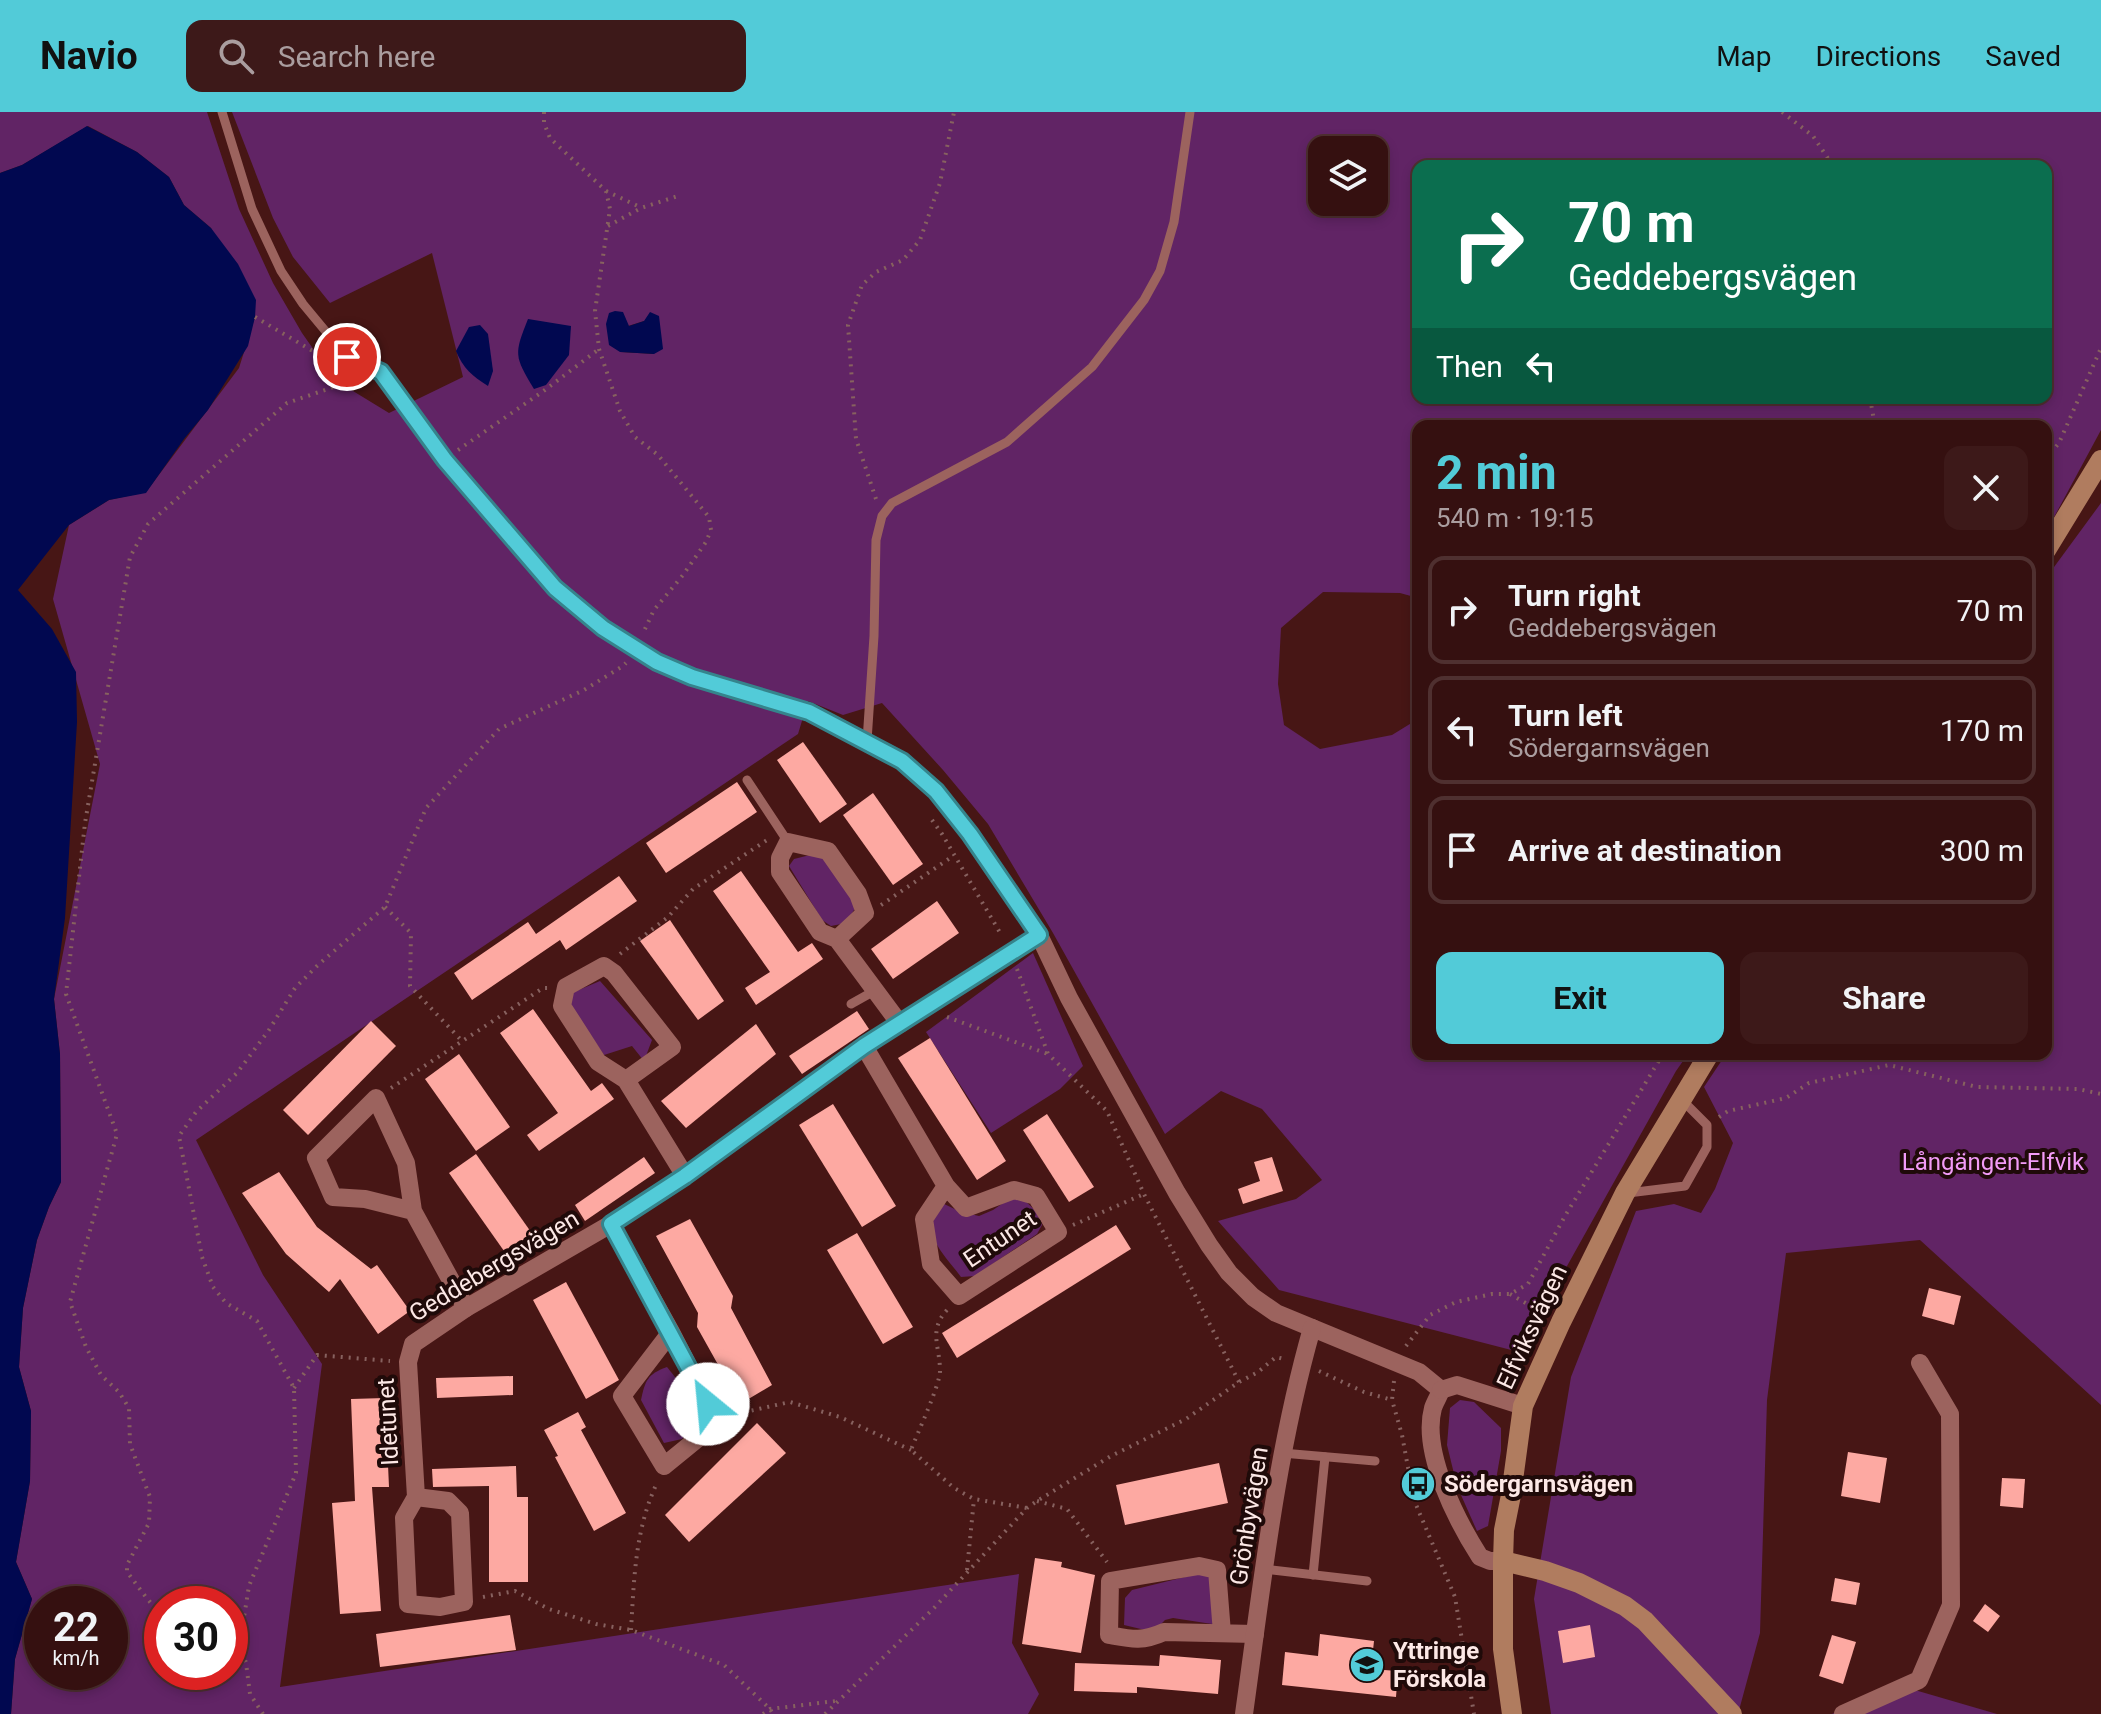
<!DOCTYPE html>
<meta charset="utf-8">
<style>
:root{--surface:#351010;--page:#3d1919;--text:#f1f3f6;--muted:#aa9d9f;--line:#4f3030;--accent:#52cbd8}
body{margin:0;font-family:Roboto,sans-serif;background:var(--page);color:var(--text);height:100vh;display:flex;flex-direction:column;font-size:30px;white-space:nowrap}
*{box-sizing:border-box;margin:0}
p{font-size:26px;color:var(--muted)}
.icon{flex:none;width:44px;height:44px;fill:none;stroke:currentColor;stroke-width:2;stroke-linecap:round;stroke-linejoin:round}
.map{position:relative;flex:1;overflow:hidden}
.drawer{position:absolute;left:1412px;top:308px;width:640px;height:640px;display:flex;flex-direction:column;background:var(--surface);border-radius:16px;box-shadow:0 4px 12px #0003,0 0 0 2px var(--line)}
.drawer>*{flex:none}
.hud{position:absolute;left:1412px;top:48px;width:640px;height:244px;border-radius:16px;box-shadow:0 4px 12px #0003,0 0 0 2px var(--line);background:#0b6e4f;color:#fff;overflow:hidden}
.fabs{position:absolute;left:1308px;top:24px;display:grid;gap:16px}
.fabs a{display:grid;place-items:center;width:80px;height:80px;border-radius:16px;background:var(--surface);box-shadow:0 4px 12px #0003,0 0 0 2px var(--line);font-size:40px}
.speed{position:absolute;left:24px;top:1474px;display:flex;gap:16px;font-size:40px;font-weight:700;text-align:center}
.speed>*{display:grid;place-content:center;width:104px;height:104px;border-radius:50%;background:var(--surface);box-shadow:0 4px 12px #0003,0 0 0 2px var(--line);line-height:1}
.speed small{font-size:20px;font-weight:400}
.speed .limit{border:12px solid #d22;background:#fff;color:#111}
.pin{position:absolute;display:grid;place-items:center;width:68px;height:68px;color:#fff;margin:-34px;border:4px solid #fff;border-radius:50%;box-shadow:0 2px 8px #0007}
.me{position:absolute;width:88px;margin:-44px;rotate:332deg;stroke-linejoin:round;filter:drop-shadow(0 0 6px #0008)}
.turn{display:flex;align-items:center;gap:28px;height:168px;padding:0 24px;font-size:36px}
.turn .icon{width:104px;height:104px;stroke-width:2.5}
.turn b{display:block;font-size:56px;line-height:68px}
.then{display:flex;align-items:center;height:76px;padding:0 24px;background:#0003;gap:16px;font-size:30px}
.round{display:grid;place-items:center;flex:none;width:84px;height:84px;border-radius:16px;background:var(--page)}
.headline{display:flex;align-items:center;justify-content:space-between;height:136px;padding:0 24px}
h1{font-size:48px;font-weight:700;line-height:60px;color:var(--accent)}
.action{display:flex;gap:16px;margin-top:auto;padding:16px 24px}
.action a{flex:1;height:92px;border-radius:16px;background:var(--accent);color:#111;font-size:32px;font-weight:700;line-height:92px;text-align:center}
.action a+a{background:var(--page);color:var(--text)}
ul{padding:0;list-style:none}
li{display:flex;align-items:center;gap:24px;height:108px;margin:0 16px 12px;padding:0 8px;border:4px solid var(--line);border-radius:16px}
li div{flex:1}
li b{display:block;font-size:30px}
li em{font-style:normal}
header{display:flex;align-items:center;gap:48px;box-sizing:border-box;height:112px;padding:0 40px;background:var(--accent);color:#111}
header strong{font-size:38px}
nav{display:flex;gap:44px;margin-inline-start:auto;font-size:28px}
.search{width:560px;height:72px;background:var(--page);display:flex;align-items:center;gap:20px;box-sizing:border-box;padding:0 28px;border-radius:16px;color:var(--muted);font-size:30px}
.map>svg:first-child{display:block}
.green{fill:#612465;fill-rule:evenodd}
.water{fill:#010850}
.building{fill:#fda9a2}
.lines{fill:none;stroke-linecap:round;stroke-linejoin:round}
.path{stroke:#87615f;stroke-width:4;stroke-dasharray:2 6;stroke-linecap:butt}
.lane{stroke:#9c635e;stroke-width:9}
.street{stroke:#9c635e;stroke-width:18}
.secondary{stroke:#b07c5f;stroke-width:20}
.route-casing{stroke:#35848c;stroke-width:20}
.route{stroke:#52cbd8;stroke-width:14}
.labels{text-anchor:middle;stroke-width:8;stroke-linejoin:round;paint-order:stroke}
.park-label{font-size:24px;fill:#f29bf7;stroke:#1f0a09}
.street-label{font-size:24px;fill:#fce8e6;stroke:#1f0a09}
.poi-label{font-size:24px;font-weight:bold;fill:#fce8e6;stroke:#1f0a09;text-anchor:start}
</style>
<header>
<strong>Navio</strong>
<div class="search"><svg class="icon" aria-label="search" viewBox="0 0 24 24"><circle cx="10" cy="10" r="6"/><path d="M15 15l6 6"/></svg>Search here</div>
<nav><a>Map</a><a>Directions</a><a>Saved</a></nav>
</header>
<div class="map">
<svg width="2101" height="1602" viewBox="0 0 2101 1602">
<rect width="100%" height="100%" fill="#471615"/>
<!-- green -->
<g class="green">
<path d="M0 0H207L239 97 273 171 302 221 335 268 389 301 463 265 432 141 330 191 293 145 273 106 232 0H2101V318L2046 420V314H1418V486L1400 481 1323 480 1281 516 1278 572 1284 613 1320 637 1392 623 1418 607V942H1688L1676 959 1519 1240 1279 1178 1218 1109 1296 1087 1322 1068 1262 997 1221 979 1165 1022 1053 821 988 712 943 658 882 591 843 603 808 589 798 622 196 1028 263 1163 322 1252 280 1575 1019 1462 1012 1531 1039 1582 1028 1602H11L15 1547 32 1487 16 1450 30 1369 31 1299 19 1255 23 1196 37 1128 49 1095 61 1070 60 942 54 887 100 652 53 487 69 413 109 388 146 380 239 256 255 205 211 116 184 93 169 65 137 40 88 14 22 53 0 61ZM1322 38H1374V90H1322ZM1418 54H2046V286H1418ZM644 209 654 242 621 240 628 214ZM42 1492H110V1560H42ZM162 1492H230V1560H162Z"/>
<polygon points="2101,391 2101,1293 1920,1128 1786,1141 1767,1288 1760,1521 1738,1602 1551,1602 1534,1487 1571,1265 1636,1099 1674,1092 1701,1101 1715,1077 1733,1031 1704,975 1726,942 2046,942 2046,466"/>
<polygon points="814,742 827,747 855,789 854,798 846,811 831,814 822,808 789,754 794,747"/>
<polygon points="1033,841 1083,954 1060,977 991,1021 926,920"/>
<polygon points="600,869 652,928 644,949 632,934 604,943 566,887 574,880"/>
<path d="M1022 1086 1036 1099 1042 1113 1037 1122 975 1164 961 1165C942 1139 919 1123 942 1091L961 1100 979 1104 993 1098 1009 1087Z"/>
<path d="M667 1255 691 1285 699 1309 682 1327 664 1331 641 1288C645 1268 648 1262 667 1255Z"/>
<polygon points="1460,1288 1474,1290 1501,1316 1501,1339 1488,1414 1477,1419 1457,1374 1447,1333 1450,1296"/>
<polygon points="1201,1461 1211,1464 1215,1509 1212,1512 1173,1506 1165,1508 1156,1517 1145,1518 1124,1513 1125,1486 1132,1478"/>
<polygon points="1901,1574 1997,1602 1832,1602"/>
</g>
<!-- water -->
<g class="water">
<polygon points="87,14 137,40 169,65 184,93 211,116 238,152 256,188 255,205 248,234 208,298 184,327 146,381 109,388 69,413 18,478 52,517 76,560 77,610 65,806 54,887 60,942 61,1070 49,1095 37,1128 23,1196 19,1255 31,1299 30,1369 16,1450 32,1487 15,1547 11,1602 0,1602 0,61 22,53"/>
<polygon points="615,199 623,200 629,214 644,209 650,200 659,204 663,237 654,242 620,240 609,233 606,212 609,201"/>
<path d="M528 207 571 214 569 243 546 273 534 277C514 244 514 242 528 207Z"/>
<path d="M480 213 488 222 493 259 488 274C472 264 463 256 456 239L469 215Z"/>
</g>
<!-- building -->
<g class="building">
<polygon points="803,630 847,692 820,711 777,648"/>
<polygon points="737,670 757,700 666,761 646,731"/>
<polygon points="873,681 923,752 893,773 843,703"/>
<polygon points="741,759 798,840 812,831 823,847 756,893 745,876 770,860 713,779"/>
<polygon points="619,764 637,789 566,838 560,828 472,888 454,861 528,810 536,822"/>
<polygon points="937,789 959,821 893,867 871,837"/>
<polygon points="670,808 724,889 698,908 640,829"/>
<polygon points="533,897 591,979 602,971 614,987 539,1039 527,1023 558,1001 500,921"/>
<polygon points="857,899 869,917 802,962 789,944"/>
<polygon points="371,909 396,934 308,1023 283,998"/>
<polygon points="756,912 776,942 686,1016 661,989"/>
<polygon points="930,926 1006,1049 977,1068 898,946"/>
<polygon points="459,942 510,1015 476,1039 425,967"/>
<polygon points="833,992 896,1094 862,1115 799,1013"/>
<polygon points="1047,1002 1094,1075 1069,1090 1023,1018"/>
<polygon points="476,1042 538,1130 511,1149 449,1061"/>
<polygon points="644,1045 655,1061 585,1109 575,1093"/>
<polygon points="1272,1045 1283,1079 1243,1092 1238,1077 1260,1069 1254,1050"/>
<polygon points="279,1060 317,1115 371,1157 377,1153 410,1199 378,1222 340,1167 329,1180 286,1142 242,1081"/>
<polygon points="690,1107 733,1184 731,1196 772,1273 740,1292 697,1215 698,1201 656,1124"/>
<polygon points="1116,1113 1131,1137 957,1246 942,1221"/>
<polygon points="857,1121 913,1215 883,1232 827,1138"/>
<polygon points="566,1170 619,1268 586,1287 533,1188"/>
<polygon points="1929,1176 1961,1184 1954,1213 1922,1204"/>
<polygon points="513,1264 513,1283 437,1286 436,1266"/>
<polygon points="385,1286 389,1375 372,1375 381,1499 340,1502 332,1391 355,1389 351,1287"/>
<polygon points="578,1300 586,1315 581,1318 626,1401 594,1419 555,1345 558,1344 544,1318"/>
<polygon points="757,1311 786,1341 689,1430 665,1403"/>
<polygon points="1848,1340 1887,1346 1880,1391 1841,1384"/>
<polygon points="1219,1351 1228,1391 1125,1413 1116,1373"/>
<polygon points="516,1354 517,1385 528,1385 528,1470 489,1470 489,1374 433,1375 432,1357"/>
<polygon points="2002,1366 2025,1367 2023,1396 2000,1394"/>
<polygon points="1035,1446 1062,1450 1061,1455 1095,1463 1081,1541 1022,1532"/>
<polygon points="1835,1466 1860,1471 1856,1493 1831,1489"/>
<polygon points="1985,1492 2000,1504 1988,1520 1973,1509"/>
<polygon points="510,1503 516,1538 380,1555 376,1522"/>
<polygon points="1590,1513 1595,1545 1563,1551 1558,1519"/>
<polygon points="1320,1522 1374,1529 1371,1557 1398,1559 1396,1585 1282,1573 1285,1540 1318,1544"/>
<polygon points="1832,1523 1856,1530 1843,1572 1819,1564"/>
<polygon points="1160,1543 1221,1548 1218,1582 1137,1575 1137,1581 1074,1579 1075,1551 1159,1554"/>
</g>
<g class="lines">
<!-- path -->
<g class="path">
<polyline points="544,0 544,11 550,26 606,79 610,97 595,199 599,237 620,299 635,325 658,343 709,405 711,418 706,430 683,463 654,498 644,519"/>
<polyline points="1782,0 1813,24 1833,54"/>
<polyline points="606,79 640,95"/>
<polyline points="608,114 641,96 678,84"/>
<polyline points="255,205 311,238 327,243"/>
<polyline points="1870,286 1875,314"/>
<polyline points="458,338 545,278 599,237"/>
<polyline points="2046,347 2059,331 2101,236"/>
<polyline points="876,387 856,327 848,213 862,173 876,160 903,148 920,128 940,71 954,0"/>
<polyline points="932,708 942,722 1002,824"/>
<polyline points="881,793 953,744"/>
<polyline points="385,795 411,821 410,874 463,930"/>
<polyline points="620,842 668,805 693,777 767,728"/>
<polyline points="1017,857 1048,942 1107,999 1144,1082 1239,1270"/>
<polyline points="947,905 1048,942"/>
<polyline points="391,976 543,876 548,876"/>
<polyline points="1719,1005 1728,999 1786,986 1809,971 1889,953 1977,975 2078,977 2101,982"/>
<polyline points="1073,1113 1144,1082"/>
<polyline points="1510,1182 1543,1201"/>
<path d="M947 1198C928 1219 940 1234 940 1259 940 1273 917 1322 911 1338L954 1376 974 1387 1027 1396"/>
<polyline points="1406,1234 1430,1203 1456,1190 1492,1182 1510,1182 1528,1172 1565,1104 1663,942"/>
<polyline points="1319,1259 1364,1280 1392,1288"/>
<polyline points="1394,1269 1392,1288 1402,1323 1414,1388 1455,1485 1474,1602"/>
<polyline points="294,1276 317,1243 390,1249"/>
<polyline points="736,1302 790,1290 840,1305 911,1338"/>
<polyline points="1037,1389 1067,1397 1107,1450"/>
<polyline points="967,1458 974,1387"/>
<polyline points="483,1485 515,1479 549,1497 596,1512 631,1518 724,1553 770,1597 773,1602"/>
<path d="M162 1501C152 1496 136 1471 127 1460V1453L149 1411 150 1385 130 1332 129 1296 119 1280 101 1263 86 1235 70 1190 117 1022 66 882 85 711 130 445 148 412 287 291 360 266"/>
<path d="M631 1518C634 1468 635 1417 657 1371"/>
<polyline points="263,1602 250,1582 246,1551 240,1530 249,1474 296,1361 294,1276 257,1209 226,1191 213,1175 202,1145 179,1024 196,1000 237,961 269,918 295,876 319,852 385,795 426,696 499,617 584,578 623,554 626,551"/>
<polyline points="763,1602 770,1597 836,1589"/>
<polyline points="825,1602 934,1496 1027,1396 1037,1389 1111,1344 1186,1307 1239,1270 1258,1260 1276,1245 1284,1247"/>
</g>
<!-- lane -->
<g class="lane">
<polyline points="222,0 252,97 281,159 303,192 347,245 381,260"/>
<polyline points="867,629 874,524 876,428 882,404 892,391 1007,330 1092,255 1144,188 1160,159 1174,110 1190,0"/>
<polyline points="747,668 788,730"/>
<polyline points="851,892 876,878"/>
<polyline points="1628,1081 1685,1074 1707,1035 1707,1013 1682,988"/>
<polyline points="1282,1341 1375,1349"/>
<polyline points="1264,1457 1367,1469"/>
<polyline points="1313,1463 1325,1345"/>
</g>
<!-- street -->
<g class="street">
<polyline points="381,260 445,348 555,476 603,516 657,550 692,565 809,600 902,649 936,679 970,722 1039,823 1069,886 1177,1081 1209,1133 1229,1161 1253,1185 1276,1201 1419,1260 1441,1278"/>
<polyline points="837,827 820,820 780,760 780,746 788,730 828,739 858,782 865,801 837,827 900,912"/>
<polyline points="864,934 946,1074 924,1107 931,1152 959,1184 1058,1120 1036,1084 1014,1078 966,1096 946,1074"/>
<polyline points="626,968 672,935 614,861 604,854 566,875 562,894 598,950 626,968 685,1064"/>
<polyline points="413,1099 365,1087 333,1085 316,1046 376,986 406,1051 413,1099 466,1196"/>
<polyline points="611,1112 671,1220 622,1284 664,1354 702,1323 719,1306 708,1292 671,1220"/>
<path d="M1441 1278C1439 1284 1435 1290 1433 1296 1421 1340 1457 1409 1480 1445L1490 1449H1503"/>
<polyline points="1441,1278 1457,1273 1523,1294"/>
<polyline points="416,1385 448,1389 460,1401 464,1490 440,1495 408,1492 404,1406 416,1385 408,1250 413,1232 466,1196 611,1112 685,1064 864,934 1039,823"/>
<path d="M1222 1521 1217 1458 1199 1454 1110 1469 1109 1523C1131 1527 1142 1530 1164 1520L1255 1522"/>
<path d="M1244 1602C1262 1473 1276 1342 1312 1216"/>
<polyline points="1843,1602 1919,1568 1951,1493 1950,1302 1920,1251"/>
</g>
<!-- secondary -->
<g class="secondary">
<polyline points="2046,438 2101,348"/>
<polyline points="1503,1449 1545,1459 1579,1471 1625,1494 1645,1509 1732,1602"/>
<polyline points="1512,1602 1503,1537 1503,1449 1504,1418 1511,1383 1523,1294 1561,1210 1625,1081 1709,942"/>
</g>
</g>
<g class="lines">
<!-- route casing -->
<g class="route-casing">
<polyline id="route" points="347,245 381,260 445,348 555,476 603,516 657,550 692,565 809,600 902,649 936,679 970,722 1039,823 864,934 685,1064 611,1112 708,1292"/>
</g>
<!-- route -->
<use href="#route" class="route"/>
</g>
<!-- icons -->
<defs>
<g id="bus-disc" transform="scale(1.8)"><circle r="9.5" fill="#52cbd8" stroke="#1f0a09"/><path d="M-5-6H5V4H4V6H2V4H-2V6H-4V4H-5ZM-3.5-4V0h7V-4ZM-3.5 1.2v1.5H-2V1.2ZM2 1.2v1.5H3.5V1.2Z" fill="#111"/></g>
<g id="school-disc" transform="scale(1.8)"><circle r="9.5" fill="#52cbd8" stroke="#1f0a09"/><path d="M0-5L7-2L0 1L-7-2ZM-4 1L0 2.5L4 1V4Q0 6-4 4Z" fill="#111"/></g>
</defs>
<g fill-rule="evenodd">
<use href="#bus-disc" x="1418" y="1372"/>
<use href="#school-disc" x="1367" y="1553"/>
</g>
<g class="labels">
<!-- park labels -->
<g class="park-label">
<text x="1993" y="1058">Långängen-Elfvik</text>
</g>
<!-- street labels -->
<g class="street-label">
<text transform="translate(1000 1127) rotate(-34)" y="8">Entunet</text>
<text transform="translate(494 1154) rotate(-31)" y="8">Geddebergsvägen</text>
<text transform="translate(1532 1215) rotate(-65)" y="8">Elfviksvägen</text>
<text transform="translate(388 1310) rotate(-93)" y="8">Idetunet</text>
<text transform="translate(1249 1404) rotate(-81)" y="8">Grönbyvägen</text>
</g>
<!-- poi labels -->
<g class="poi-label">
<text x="1444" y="1380">Södergarnsvägen</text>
<text x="1393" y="1547">Yttringe<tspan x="1393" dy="28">Förskola</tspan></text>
</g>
</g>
</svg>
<div class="fabs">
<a><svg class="icon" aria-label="layers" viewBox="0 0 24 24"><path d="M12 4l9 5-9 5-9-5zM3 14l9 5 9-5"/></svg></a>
</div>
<div class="speed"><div>22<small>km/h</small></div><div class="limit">30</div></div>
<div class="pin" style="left:347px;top:245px;background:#d93025"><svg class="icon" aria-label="arrive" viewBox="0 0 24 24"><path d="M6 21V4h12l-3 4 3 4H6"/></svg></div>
<svg class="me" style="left:708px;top:1292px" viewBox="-20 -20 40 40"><circle r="19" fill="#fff"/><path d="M0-13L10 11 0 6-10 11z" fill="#52cbd8"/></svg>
<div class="hud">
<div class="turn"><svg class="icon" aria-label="right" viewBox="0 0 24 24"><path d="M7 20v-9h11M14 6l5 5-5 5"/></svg><div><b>70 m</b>Geddebergsvägen</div></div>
<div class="then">Then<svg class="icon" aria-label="left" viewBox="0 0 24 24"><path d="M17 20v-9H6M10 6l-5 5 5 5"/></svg></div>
</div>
<section class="drawer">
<div class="headline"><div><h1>2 min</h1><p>540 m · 19:15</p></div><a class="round"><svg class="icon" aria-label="close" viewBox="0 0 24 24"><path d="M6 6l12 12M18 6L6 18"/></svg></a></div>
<ul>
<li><svg class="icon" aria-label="right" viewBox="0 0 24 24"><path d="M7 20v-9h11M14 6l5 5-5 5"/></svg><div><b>Turn right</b><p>Geddebergsvägen</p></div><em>70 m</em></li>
<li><svg class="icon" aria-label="left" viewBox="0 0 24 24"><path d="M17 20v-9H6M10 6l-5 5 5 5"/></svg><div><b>Turn left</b><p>Södergarnsvägen</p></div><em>170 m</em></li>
<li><svg class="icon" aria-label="arrive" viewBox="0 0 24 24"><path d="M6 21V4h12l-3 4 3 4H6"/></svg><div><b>Arrive at destination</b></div><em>300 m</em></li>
</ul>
<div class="action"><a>Exit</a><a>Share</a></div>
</section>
</div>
